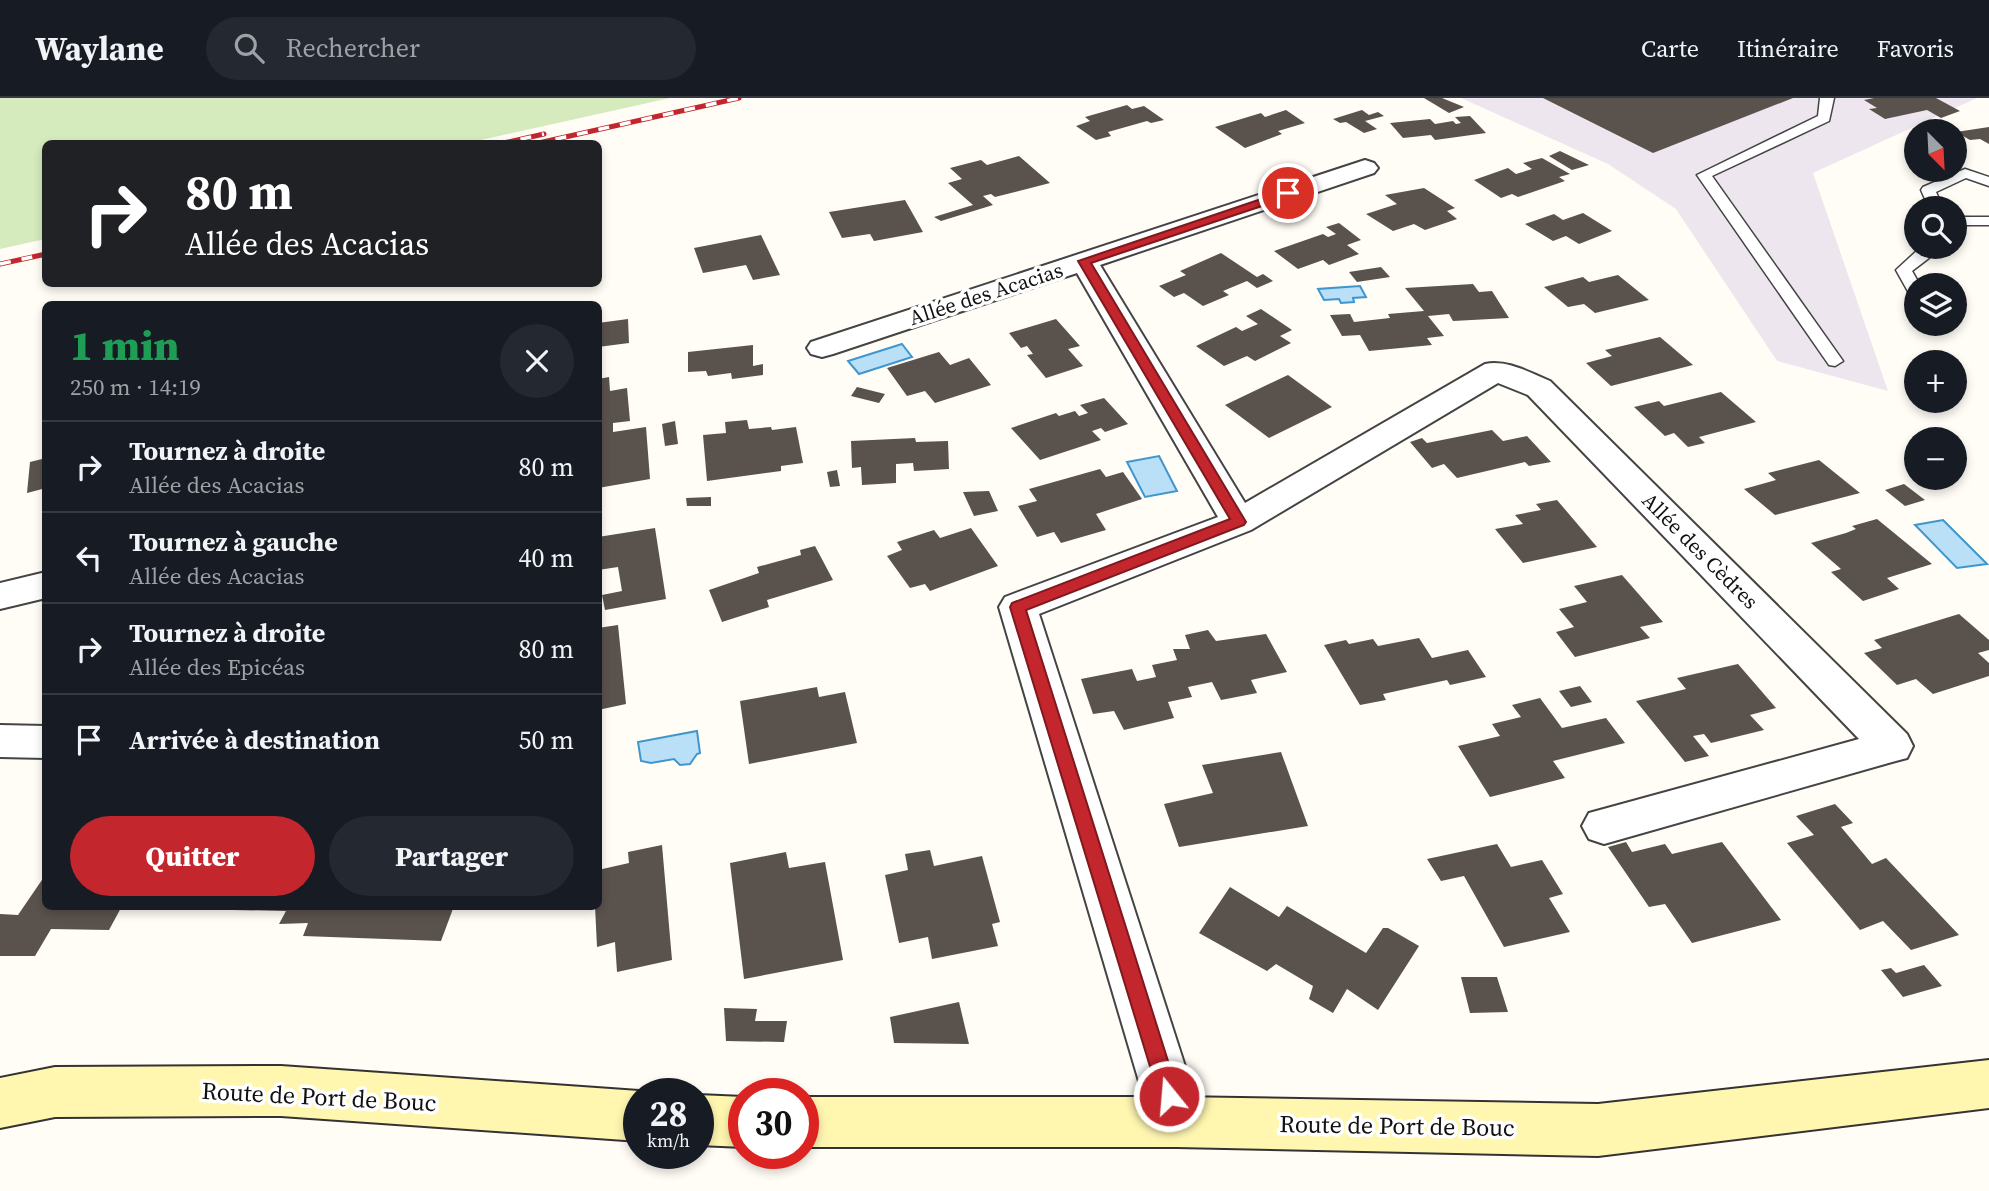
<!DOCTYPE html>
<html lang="fr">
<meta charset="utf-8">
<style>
:root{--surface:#171b24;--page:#242831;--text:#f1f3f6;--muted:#9ea1a6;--line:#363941;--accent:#c4262e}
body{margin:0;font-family:"Source Serif 4",serif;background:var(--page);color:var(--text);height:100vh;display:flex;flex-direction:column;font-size:26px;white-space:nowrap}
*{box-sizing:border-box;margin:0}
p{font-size:23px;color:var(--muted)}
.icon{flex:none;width:38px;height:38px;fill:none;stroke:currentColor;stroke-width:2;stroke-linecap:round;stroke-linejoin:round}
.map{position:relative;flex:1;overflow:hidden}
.panel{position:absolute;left:42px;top:203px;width:560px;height:609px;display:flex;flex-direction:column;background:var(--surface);border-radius:10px;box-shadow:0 4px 10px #0003}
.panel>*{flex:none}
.guide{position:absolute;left:42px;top:42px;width:560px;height:147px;border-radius:10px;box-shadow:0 4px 10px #0003;background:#202124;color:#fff;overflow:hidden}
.needle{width:46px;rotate:156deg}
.tools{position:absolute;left:1904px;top:21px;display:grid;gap:14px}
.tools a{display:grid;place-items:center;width:63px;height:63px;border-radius:50%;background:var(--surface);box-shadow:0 4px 10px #0003;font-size:35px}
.speed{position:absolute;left:623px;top:980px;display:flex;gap:14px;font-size:35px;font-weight:700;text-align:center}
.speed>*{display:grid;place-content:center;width:91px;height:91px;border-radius:50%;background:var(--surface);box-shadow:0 4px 10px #0003;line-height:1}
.speed small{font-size:18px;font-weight:400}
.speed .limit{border:10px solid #d22;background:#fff;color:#111}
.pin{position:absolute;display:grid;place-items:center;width:60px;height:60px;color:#fff;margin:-30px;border:4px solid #fff;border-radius:50%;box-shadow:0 2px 7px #0007}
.me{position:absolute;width:77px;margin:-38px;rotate:343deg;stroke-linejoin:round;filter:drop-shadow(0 0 5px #0008)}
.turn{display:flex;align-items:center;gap:24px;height:147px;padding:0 28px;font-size:32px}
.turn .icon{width:91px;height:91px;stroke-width:2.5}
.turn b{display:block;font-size:49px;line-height:60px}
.round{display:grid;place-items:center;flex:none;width:74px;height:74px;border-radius:37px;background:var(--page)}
.headline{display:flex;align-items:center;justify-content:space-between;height:119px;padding:0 28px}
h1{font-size:42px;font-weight:800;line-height:52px;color:#1e9e55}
.button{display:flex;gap:14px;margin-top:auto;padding:14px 28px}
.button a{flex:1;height:80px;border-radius:42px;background:var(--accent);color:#fff;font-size:28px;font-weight:800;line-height:80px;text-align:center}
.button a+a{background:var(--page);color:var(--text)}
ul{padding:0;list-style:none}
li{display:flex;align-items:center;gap:21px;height:91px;padding:0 28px;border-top:2px solid var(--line)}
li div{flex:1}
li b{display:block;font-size:26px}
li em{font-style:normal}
header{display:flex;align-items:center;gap:42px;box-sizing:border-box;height:98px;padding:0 35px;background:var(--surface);border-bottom:2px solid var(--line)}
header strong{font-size:33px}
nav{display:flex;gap:38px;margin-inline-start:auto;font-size:24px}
.search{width:490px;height:63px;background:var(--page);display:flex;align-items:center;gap:18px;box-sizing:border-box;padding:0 24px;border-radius:38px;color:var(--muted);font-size:26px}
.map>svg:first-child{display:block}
.industrial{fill:#eee6ef}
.green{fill:#d5ebbd}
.water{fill:#b9e0f7;stroke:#3f96cf;stroke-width:2}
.building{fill:#5a524d}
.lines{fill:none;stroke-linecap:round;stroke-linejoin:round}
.service-casing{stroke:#444;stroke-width:3}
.minor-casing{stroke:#444;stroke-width:4}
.secondary-casing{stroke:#333;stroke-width:4}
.service{fill:#fff;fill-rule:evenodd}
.minor{fill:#fff;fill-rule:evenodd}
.secondary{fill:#fff6b0;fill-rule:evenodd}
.rail-casing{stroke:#c4262e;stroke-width:5}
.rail{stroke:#fff;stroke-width:3.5;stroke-dasharray:11;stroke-linecap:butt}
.route{fill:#c4262e;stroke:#7f191e;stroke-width:2}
.labels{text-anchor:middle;stroke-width:7;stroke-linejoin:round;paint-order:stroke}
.street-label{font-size:21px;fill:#111;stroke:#fff}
.near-street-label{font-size:24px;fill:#111;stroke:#fff}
</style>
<header>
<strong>Waylane</strong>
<div class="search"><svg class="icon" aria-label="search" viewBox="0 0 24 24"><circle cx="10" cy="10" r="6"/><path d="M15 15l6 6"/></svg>Rechercher</div>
<nav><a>Carte</a><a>Itinéraire</a><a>Favoris</a></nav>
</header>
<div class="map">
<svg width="1989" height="1093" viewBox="0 0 1989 1093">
<rect width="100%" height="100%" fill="#fffdf5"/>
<!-- industrial -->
<polygon class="industrial" points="1461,0 1977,0 1813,75 1888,293 1777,263 1676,111 1608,66"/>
<!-- green -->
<polygon class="green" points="0,0 670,0 467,45 46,46 45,141 0,151"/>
<!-- water -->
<g class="water">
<polygon points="1360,188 1366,199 1353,200 1354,204 1341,205 1339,201 1324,202 1318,191"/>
<polygon points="902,246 912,259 859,276 848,263"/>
<polygon points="1159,358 1177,393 1145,399 1127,364"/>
<polygon points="1943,422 1987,466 1957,470 1915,427"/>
<polygon points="697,633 700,655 697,656 690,666 680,667 674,661 651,665 641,663 638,644"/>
</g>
<!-- building -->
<g class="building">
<polygon points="1424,0 1442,0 1464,9 1449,15"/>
<polygon points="1543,0 1793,0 1653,55"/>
<polygon points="1874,0 1936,0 1960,13 1941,20 1927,12 1885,21 1869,11 1877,10 1864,2"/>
<polygon points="1127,7 1132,11 1144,8 1164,22 1151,25 1147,23 1108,34 1111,38 1096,42 1076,28 1090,23 1085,19"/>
<polygon points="1286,12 1305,25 1278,33 1282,36 1245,50 1215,29 1261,15 1265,19"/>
<polygon points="1362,12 1369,17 1378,14 1384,18 1365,23 1377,31 1364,35 1346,24 1340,25 1333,21"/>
<polygon points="1470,18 1486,35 1435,42 1431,37 1403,40 1390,25 1430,21 1435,26 1453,23 1456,26 1461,25 1455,19"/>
<polygon points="1989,29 1989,46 1980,41 1970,42 1956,34"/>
<polygon points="1560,53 1589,67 1572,72 1549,58"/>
<polygon points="1019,58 1050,85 995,99 991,96 983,98 993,107 941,123 934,119 973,107 948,85 962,81 950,70 981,62 987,67"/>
<polygon points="1542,60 1570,76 1559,79 1565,83 1518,99 1512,96 1501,100 1474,82 1508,70 1516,76 1532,71 1523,65"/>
<polygon points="1424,90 1455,110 1447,113 1457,121 1425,132 1414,126 1393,133 1366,116 1397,106 1385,97"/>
<polygon points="905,102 923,134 874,143 870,136 842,140 829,114"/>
<polygon points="1583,115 1612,133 1579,146 1566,138 1553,143 1525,126 1554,116 1563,122"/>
<polygon points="1339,125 1361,142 1347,147 1359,156 1329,167 1323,162 1298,171 1274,153 1323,136 1328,139 1336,136 1326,129"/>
<polygon points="761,137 780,177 753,182 746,167 703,175 694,150"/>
<polygon points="1221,155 1257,179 1263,176 1273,183 1257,190 1247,183 1223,193 1229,197 1203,208 1184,195 1174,199 1159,188 1186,177 1180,173"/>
<polygon points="1381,169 1390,179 1357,184 1349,174"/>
<polygon points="1618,177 1649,202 1595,215 1584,206 1568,209 1544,189 1583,179 1589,184"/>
<polygon points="1473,186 1479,194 1492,193 1509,220 1453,223 1449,216 1428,218 1444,238 1427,240 1432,247 1369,253 1360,237 1342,238 1330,217 1350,216 1354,224 1390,220 1388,216 1424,213 1405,190"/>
<polygon points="1261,211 1292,232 1280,238 1291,245 1255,263 1247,258 1224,268 1196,248 1236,229 1242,233 1258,226 1246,218"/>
<polygon points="628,221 629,245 598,249 598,225"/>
<polygon points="1056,221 1080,248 1068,251 1083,268 1046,280 1027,257 1033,256 1027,248 1021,250 1009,235"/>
<polygon points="1660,239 1693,267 1611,288 1586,265 1612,258 1605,252"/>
<polygon points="753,247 753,268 763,266 763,277 732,281 731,275 708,278 706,273 688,274 688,254"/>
<polygon points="939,254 950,267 969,260 991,287 935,305 925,293 907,298 887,270"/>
<polygon points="1288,277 1332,309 1269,340 1225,307"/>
<polygon points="609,279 610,293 627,290 630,323 613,325 613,334 646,329 650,381 598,390 598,281"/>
<polygon points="857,289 885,296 879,305 851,298"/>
<polygon points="1721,294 1756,324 1699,339 1705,345 1688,349 1674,335 1665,338 1634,309 1659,303 1664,308"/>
<polygon points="1104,300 1128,326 1105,334 1101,330 1092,333 1101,342 1040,362 1011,330 1056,315 1059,318 1075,313 1079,318 1088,315 1080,307"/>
<polygon points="747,322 749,331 771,329 772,332 796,329 803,365 781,368 781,373 707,383 703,337 726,335 725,324"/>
<polygon points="675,323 678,346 665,348 662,326"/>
<polygon points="1492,332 1503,343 1527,338 1551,364 1529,368 1525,364 1457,380 1444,366 1432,370 1410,344 1422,340 1427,345"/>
<polygon points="915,340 916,344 948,343 949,371 914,373 913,365 896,366 896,385 862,387 861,369 852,370 851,343"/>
<polygon points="46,360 46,390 27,395 30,364"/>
<polygon points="1819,362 1860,395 1775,417 1744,391 1776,382 1768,375"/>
<polygon points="1100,371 1106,379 1123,374 1142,401 1096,416 1106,432 1061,445 1054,434 1037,439 1018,408 1037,403 1029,391"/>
<polygon points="837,372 840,388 830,389 827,374"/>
<polygon points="1904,386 1925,402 1905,408 1885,392"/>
<polygon points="989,393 998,413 974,418 963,394"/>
<polygon points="711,399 711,408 687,408 686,400"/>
<polygon points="1557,402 1597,449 1523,465 1495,431 1523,426 1515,417 1541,412 1536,406"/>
<polygon points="1877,421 1932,466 1887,480 1899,491 1863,503 1831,474 1841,471 1811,445 1846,435 1856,431 1852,428"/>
<polygon points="655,430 666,501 605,512 602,497 622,493 618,469 598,472 598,439"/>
<polygon points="971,430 998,468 930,493 925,486 910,490 887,458 902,452 897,444 934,432 940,440"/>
<polygon points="815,448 833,482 767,502 769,509 722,524 709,492 759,475 757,469 801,457 800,452"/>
<polygon points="1622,477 1663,524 1640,529 1650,540 1575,559 1556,534 1574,529 1559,511 1587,504 1574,488"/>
<polygon points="1959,516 1989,542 1989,552 1978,555 1989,565 1989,578 1933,596 1916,581 1897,587 1864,555 1882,550 1874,542"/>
<polygon points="618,527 626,606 598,612 598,530"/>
<polygon points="1208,532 1216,543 1266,536 1287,574 1251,582 1257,595 1221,602 1212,584 1188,589 1192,599 1168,604 1174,620 1124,632 1114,613 1093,616 1081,581 1132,571 1137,583 1156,579 1152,567 1177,562 1173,551 1190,551 1185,537"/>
<polygon points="1419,540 1432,560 1468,552 1486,579 1450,587 1447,582 1383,596 1386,602 1360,607 1324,547 1346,542 1349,546 1373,541 1378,548"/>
<polygon points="1738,566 1776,610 1750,617 1764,632 1711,645 1704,636 1693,638 1709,658 1685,664 1636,603 1686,591 1677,580"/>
<polygon points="1580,588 1592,604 1571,609 1559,593"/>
<polygon points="817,589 819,599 845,594 857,645 749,666 740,603"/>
<polygon points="1540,600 1562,630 1606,620 1625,645 1553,663 1565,680 1490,699 1458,648 1500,638 1492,626 1521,619 1512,607"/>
<polygon points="1281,654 1308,728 1179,749 1164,706 1213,695 1202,667"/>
<polygon points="1835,706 1853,725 1841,729 1872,766 1886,760 1959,837 1911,852 1883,823 1860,832 1787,745 1814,737 1796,718"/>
<polygon points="1626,744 1632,754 1665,746 1672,756 1722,744 1781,822 1692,845 1665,806 1649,809 1608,749"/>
<polygon points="1497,746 1511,769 1542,762 1563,796 1549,800 1570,834 1504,849 1464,778 1441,783 1427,761"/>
<polygon points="662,747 672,862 617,874 615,844 597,849 595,808 598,808 598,772 629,765 628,754"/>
<polygon points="930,752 934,768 982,758 1000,824 992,826 998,848 932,861 928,839 899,845 885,777 908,772 905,756"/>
<polygon points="786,754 789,770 825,764 843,862 744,881 730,765"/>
<polygon points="46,776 46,808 122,808 109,832 51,831 35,858 0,858 0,816 18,817"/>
<polygon points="1230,789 1279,819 1287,808 1366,855 1383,830 1388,830 1419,848 1378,912 1347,891 1333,915 1309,901 1313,888 1276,866 1267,873 1199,835"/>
<polygon points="188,808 454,808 441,843 303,838 308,825 279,826 286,813 188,811"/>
<polygon points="1924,867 1942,888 1903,899 1881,872 1891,870 1896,875"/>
<polygon points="1461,879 1497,879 1508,914 1470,915"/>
<polygon points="959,904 969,946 894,945 890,919"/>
<polygon points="724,910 757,911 755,923 787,923 784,944 726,943"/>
</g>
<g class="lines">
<!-- service casing -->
<g class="service-casing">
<g id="service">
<polygon points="1820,0 1834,0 1829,23 1712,78 1843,263 1835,268 1829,267 1697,77 1818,18"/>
<polygon points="1965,71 1989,79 1989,88 1966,80 1936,94 1943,110 1929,110 1921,92 1923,89"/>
<rect x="1955" y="119" width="34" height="8"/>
<polygon points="1921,149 1936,149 1929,160 1912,173 1920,187 1916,187 1916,199 1910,197 1896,172"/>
</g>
</g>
<!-- minor casing -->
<g class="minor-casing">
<g id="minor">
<path d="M1365 62 1374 65 1378 70 1374 75 1100 167 1245 405 1485 266C1507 261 1530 275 1550 283L1907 636 1913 648 1907 660 1892 664 1604 746 1589 741 1582 728 1589 715 1859 641 1528 297 1498 285 1251 432 1039 516 1203 1024 1195 1042 1177 1049 1159 1042 1151 1024 999 509 1005 499 1218 419 1077 175 833 256 822 259 811 256 807 250 811 244Z"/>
<polygon points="46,474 46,500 0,511 0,485"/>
<polygon points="0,627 46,628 46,660 0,659"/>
</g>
</g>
<!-- secondary casing -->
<g class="secondary-casing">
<g id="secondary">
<polygon points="1989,962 1989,1010 1598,1058 1177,1049 803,1049 803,999 1177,999 1598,1006"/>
<polygon points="281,968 639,993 646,996 639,996 639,1043 281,1018 55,1019 0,1030 0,980 55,969"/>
<polygon points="698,997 744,999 744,1049 698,1047"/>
</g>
</g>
<!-- service -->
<use href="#service" class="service"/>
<!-- minor -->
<use href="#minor" class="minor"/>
<!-- secondary -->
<use href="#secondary" class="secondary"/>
<!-- rail casing -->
<g class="rail-casing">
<g id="rail">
<polyline points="499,46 544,36"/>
<polyline points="534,46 739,0"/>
<polyline points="0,166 46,156"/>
</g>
</g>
<!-- rail -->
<use href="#rail" class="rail"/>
</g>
<!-- route -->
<polygon class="route" points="1288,92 1293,95 1292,98 1091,165 1246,424 1244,427 1026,512 1179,998 1176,1005 1169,1008 1162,1005 1159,998 1010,509 1012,505 1230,421 1078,163"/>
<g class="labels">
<!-- street labels -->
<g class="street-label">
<text transform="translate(986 196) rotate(-18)" y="7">Allée des Acacias</text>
<text transform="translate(1700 453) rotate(45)" y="7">Allée des Cèdres</text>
</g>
<!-- near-street labels -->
<g class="near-street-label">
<text transform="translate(319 999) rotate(3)" y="8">Route de Port de Bouc</text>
<text transform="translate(1397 1028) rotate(1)" y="8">Route de Port de Bouc</text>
</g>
</g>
</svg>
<div class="tools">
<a><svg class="needle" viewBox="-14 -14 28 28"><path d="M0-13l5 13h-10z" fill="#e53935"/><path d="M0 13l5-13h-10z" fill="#9ea1a6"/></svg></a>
<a><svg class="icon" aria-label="search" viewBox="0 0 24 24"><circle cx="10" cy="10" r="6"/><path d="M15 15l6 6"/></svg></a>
<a><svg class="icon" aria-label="layers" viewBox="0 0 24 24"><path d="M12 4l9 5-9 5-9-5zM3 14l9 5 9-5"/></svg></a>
<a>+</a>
<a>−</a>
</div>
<div class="speed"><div>28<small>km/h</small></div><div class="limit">30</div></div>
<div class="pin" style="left:1288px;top:95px;background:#d93025"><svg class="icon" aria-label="arrive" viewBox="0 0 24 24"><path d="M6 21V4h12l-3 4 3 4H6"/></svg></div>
<svg class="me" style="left:1169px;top:998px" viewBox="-20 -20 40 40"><circle r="17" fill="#c4262e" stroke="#fff" stroke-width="3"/><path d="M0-11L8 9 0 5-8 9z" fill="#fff"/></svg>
<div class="guide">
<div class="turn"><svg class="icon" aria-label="right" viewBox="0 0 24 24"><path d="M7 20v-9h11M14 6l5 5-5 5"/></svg><div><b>80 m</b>Allée des Acacias</div></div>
</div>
<section class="panel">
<div class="headline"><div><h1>1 min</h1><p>250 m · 14:19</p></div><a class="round"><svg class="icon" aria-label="close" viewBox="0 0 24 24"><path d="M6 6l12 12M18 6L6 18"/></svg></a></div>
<ul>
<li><svg class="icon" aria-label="right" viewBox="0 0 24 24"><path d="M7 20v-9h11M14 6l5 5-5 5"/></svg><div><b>Tournez à droite</b><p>Allée des Acacias</p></div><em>80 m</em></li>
<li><svg class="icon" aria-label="left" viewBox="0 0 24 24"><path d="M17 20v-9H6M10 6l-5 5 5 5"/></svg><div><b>Tournez à gauche</b><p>Allée des Acacias</p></div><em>40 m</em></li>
<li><svg class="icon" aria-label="right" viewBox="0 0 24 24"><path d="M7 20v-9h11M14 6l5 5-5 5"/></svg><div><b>Tournez à droite</b><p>Allée des Epicéas</p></div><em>80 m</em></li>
<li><svg class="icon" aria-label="arrive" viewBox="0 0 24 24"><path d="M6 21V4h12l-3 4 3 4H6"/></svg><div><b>Arrivée à destination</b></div><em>50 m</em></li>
</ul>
<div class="button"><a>Quitter</a><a>Partager</a></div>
</section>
</div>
